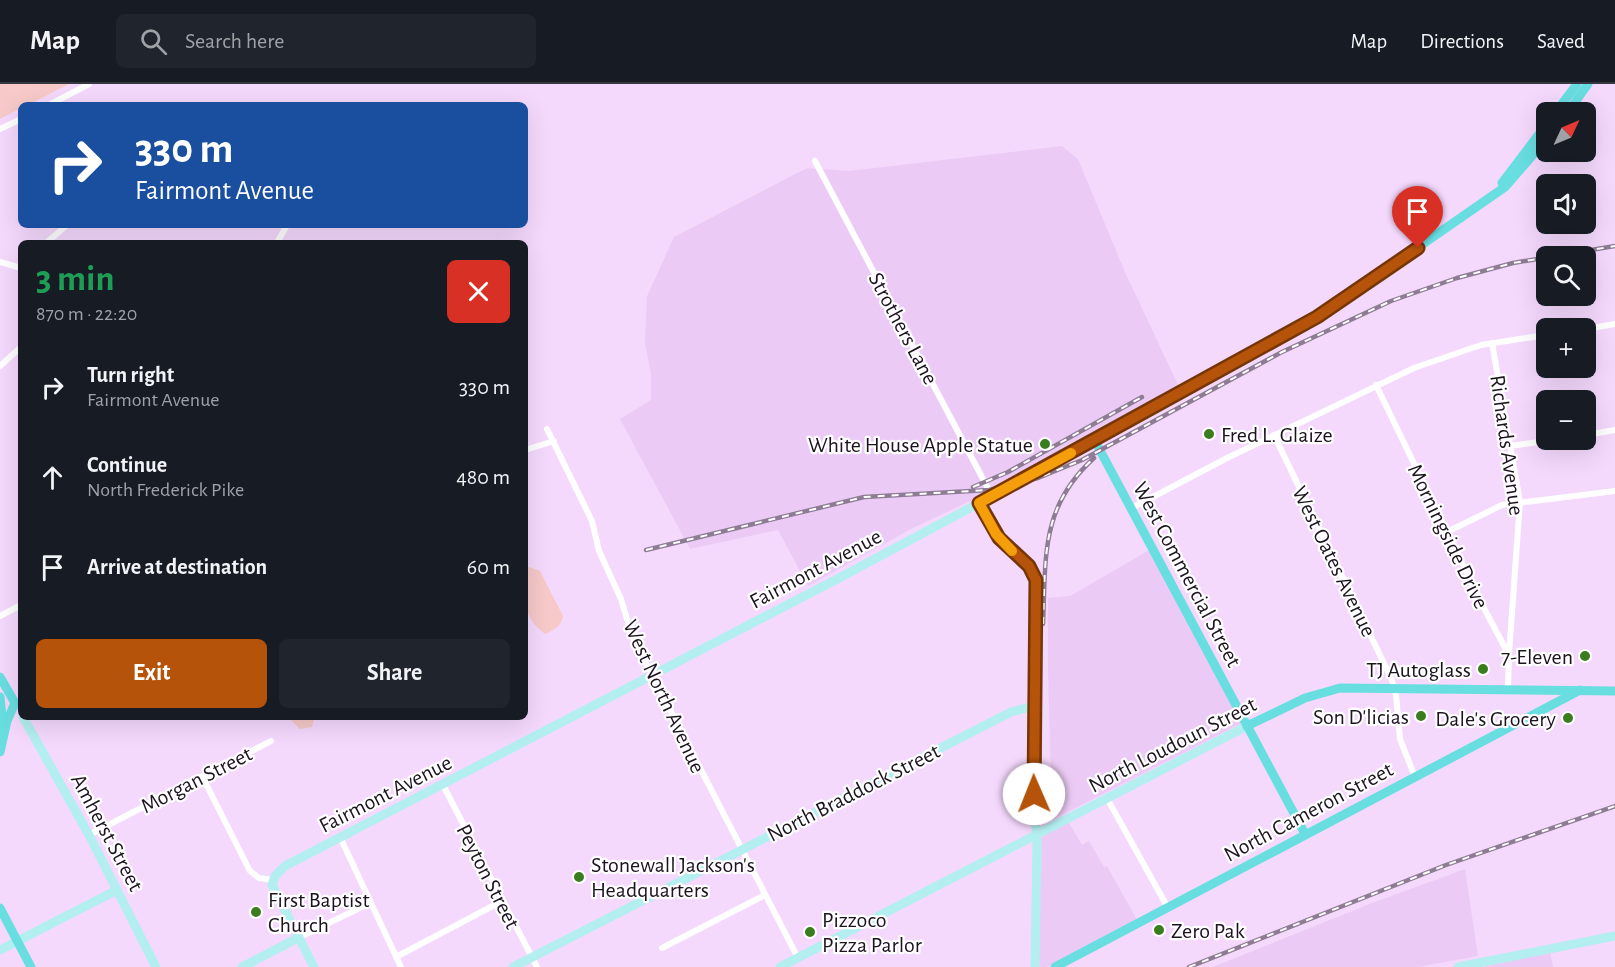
<!DOCTYPE html>
<meta charset="utf-8">
<style>
:root{--surface:#171b24;--page:#20242c;--text:#f1f3f6;--muted:#9ea1a6;--line:#363941;--accent:#b45309}
body{margin:0;font-family:"Alegreya Sans",sans-serif;background:var(--page);color:var(--text);height:100vh;display:flex;flex-direction:column;font-size:22px;white-space:nowrap}
*{box-sizing:border-box;margin:0}
p{font-size:20px;color:var(--muted)}
.icon{flex:none;width:33px;height:33px;fill:none;stroke:currentColor;stroke-width:2;stroke-linecap:round;stroke-linejoin:round}
.map{position:relative;flex:1;overflow:hidden}
.panel{position:absolute;left:18px;top:156px;width:510px;height:480px;display:flex;flex-direction:column;background:var(--surface);border-radius:9px;box-shadow:0 6px 24px #0002}
.panel>*{flex:none}
.hud{position:absolute;left:18px;top:18px;width:510px;height:126px;border-radius:9px;box-shadow:0 6px 24px #0002;background:#1a4fa0;color:#fff;overflow:hidden}
.needle{width:39px;rotate:46deg}
.buttons{position:absolute;left:1536px;top:18px;display:grid;gap:12px}
.buttons a{display:grid;place-items:center;width:60px;height:60px;border-radius:9px;background:var(--surface);box-shadow:0 6px 24px #0002;font-size:30px}
.pin{position:absolute;display:grid;place-items:center;width:51px;height:51px;color:#fff;margin:-62px -26px;border-radius:50% 50% 50% 0;rotate:-45deg;box-shadow:0 0 6px #0007}
.pin .icon{rotate:45deg}
.me{position:absolute;width:66px;margin:-33px;rotate:359deg;stroke-linejoin:round;filter:drop-shadow(0 0 4px #0008)}
.turn{display:flex;align-items:center;gap:21px;height:126px;padding:0 18px;font-size:27px}
.turn .icon{width:78px;height:78px;stroke-width:2.5}
.turn b{display:block;font-size:42px;line-height:51px}
.round{display:grid;place-items:center;flex:none;width:63px;height:63px;border-radius:9px;background:var(--page)}
.overview{display:flex;align-items:center;justify-content:space-between;height:102px;padding:0 18px}
h1{font-size:36px;font-weight:600;line-height:45px;color:#1e9e55}
.cta{display:flex;gap:12px;margin-top:auto;padding:12px 18px}
.cta a{flex:1;height:69px;border-radius:9px;background:var(--accent);color:#fff;font-size:24px;font-weight:600;line-height:69px;text-align:center}
.cta a+a{background:var(--page);color:var(--text)}
ul{padding:0;list-style:none}
li{display:flex;align-items:center;gap:18px;height:90px;padding:0 18px}
li div{flex:1}
li b{display:block;font-size:22px}
li em{font-style:normal}
header{display:flex;align-items:center;gap:36px;box-sizing:border-box;height:84px;padding:0 30px;background:var(--surface);border-bottom:2px solid var(--line)}
header strong{font-size:28px}
nav{display:flex;gap:33px;margin-inline-start:auto;font-size:21px}
.search{width:420px;height:54px;background:var(--page);display:flex;align-items:center;gap:15px;box-sizing:border-box;padding:0 21px;border-radius:9px;color:var(--muted);font-size:22px}
.map>svg:first-child{display:block}
.built{fill:#ebcbf5}
.green{fill:#f7c9c9}
.lines{fill:none;stroke-linecap:round;stroke-linejoin:round}
.street{stroke:#fff;stroke-width:6}
.secondary{stroke:#b3eef0;stroke-width:9}
.primary{stroke:#68dee1;stroke-width:9}
.rail-casing{stroke:#8e7b94;stroke-width:4.5}
.rail{stroke:#fff;stroke-width:2;stroke-dasharray:7;stroke-linecap:butt}
.route-casing{stroke:#753606;stroke-width:15}
.route{stroke:#b45309;stroke-width:10}
.slow{stroke:#f59e0b;stroke-width:10}
.poi-dot{fill:#3a7d1f;stroke:#fff;stroke-width:2}
.labels{text-anchor:middle;stroke-width:4.5;stroke-linejoin:round;paint-order:stroke}
.street-label{font-size:22px;fill:#1d1320;stroke:#fff}
.poi-label{font-size:22px;fill:#1d1320;stroke:#fff;text-anchor:start}
</style>
<header>
<strong>Map</strong>
<div class="search"><svg class="icon" aria-label="search" viewBox="0 0 24 24"><circle cx="10" cy="10" r="6"/><path d="M15 15l6 6"/></svg>Search here</div>
<nav><a>Map</a><a>Directions</a><a>Saved</a></nav>
</header>
<div class="map">
<svg width="1615" height="883" viewBox="0 0 1615 883">
<rect width="100%" height="100%" fill="#f5d9fd"/>
<!-- built -->
<g class="built">
<polygon points="1062,62 1078,75 1125,188 1179,303 985,410 911,445 808,502 778,446 690,465 620,335 651,316 651,291 645,259 647,212 674,153 807,84 849,87"/>
<polygon points="1151,465 1242,639 1054,735 1052,733 1048,587 1048,514 1070,512"/>
<polygon points="1068,737 1082,761 1089,757 1104,783 1107,782 1137,836 1047,883 1041,883 1038,881 1041,754"/>
<polygon points="1465,785 1478,872 1418,883 1213,883 1372,819"/>
<polygon points="1550,868 1553,883 1483,883"/>
</g>
<!-- green -->
<g class="green">
<polygon points="0,0 69,0 28,21 21,21 21,24 0,35"/>
<path d="M529 483 540 487 563 532C561 543 555 545 545 550 521 533 525 510 525 484Z"/>
<polygon points="288,633 315,633 312,643 300,645"/>
</g>
<g class="lines">
<!-- street -->
<g class="street">
<polyline points="49,21 89,0"/>
<polyline points="0,45 21,35"/>
<polyline points="815,77 992,412"/>
<polyline points="46,159 67,141"/>
<polyline points="277,159 287,141"/>
<polyline points="0,178 21,184"/>
<polyline points="1586,245 1615,240"/>
<polyline points="1492,259 1520,418 1509,570"/>
<polyline points="0,282 21,263"/>
<polyline points="1376,301 1487,530 1509,571 1508,604"/>
<polyline points="547,345 592,437 599,467 621,515 632,552 798,874"/>
<polyline points="1274,351 1392,596 1396,611 1400,655 1415,693"/>
<polyline points="1586,351 1615,346"/>
<polyline points="1510,362 1554,356"/>
<polyline points="525,366 554,357"/>
<polyline points="1130,425 1229,373 1414,284 1481,261 1546,251"/>
<polyline points="1447,448 1502,421 1615,407"/>
<polyline points="0,532 21,521"/>
<polyline points="202,692 250,787 259,794 273,796"/>
<polyline points="443,701 537,883"/>
<polyline points="1108,716 1168,824"/>
<polyline points="89,751 271,657"/>
<polyline points="340,753 401,883"/>
<polyline points="298,854 370,819"/>
<polyline points="662,864 765,811"/>
<polyline points="396,873 502,817"/>
</g>
<!-- secondary -->
<g class="secondary">
<polyline points="979,419 999,454 1029,482 1036,496 1033,697 1037,760 1035,883"/>
<polyline points="23,633 89,751 156,883"/>
<polyline points="0,866 117,806"/>
<polyline points="242,883 298,854"/>
<polyline points="314,883 272,801 275,792 285,782 841,493 1095,357"/>
<polyline points="513,883 1011,628 1034,622"/>
<polyline points="780,883 1247,642"/>
<polyline points="1458,883 1615,852"/>
</g>
<!-- primary -->
<g class="primary">
<polyline points="1556,28 1577,0"/>
<polyline points="1568,28 1588,0"/>
<polyline points="1502,99 1546,41"/>
<polyline points="0,593 15,619 7,637 0,668"/>
<polyline points="0,613 3,644"/>
<polyline points="1247,642 1305,614 1340,604 1615,607"/>
<polyline points="1305,750 1095,357 1335,221 1505,103 1546,56"/>
<polyline points="0,824 31,883"/>
<polyline points="1055,883 1580,606"/>
</g>
<!-- rail casing -->
<g class="rail-casing">
<g id="rail">
<polyline points="973,403 1008,388 1142,313"/>
<polyline points="646,466 864,413 989,406 1038,394 1082,376 1282,268 1391,217 1457,194 1513,179 1615,162"/>
<path d="M1043 540C1046 473 1040 423 1094 374"/>
<polyline points="1189,883 1446,781 1615,722"/>
</g>
</g>
<!-- rail -->
<use href="#rail" class="rail"/>
</g>
<g class="lines">
<!-- route casing -->
<g class="route-casing">
<polyline id="route" points="1034,710 1036,496 1029,482 999,454 979,419 1317,233 1418,164"/>
</g>
<!-- route -->
<use href="#route" class="route"/>
<!-- slow -->
<polyline class="slow" points="1012,467 996,450 979,419 1071,369"/>
</g>
<!-- markers -->
<g class="poi-dot">
<circle cx="1209" cy="350" r="6"/>
<circle cx="1045" cy="360" r="6"/>
<circle cx="1585" cy="572" r="6"/>
<circle cx="1483" cy="585" r="6"/>
<circle cx="1421" cy="632" r="6"/>
<circle cx="1568" cy="634" r="6"/>
<circle cx="579" cy="793" r="6"/>
<circle cx="256" cy="828" r="6"/>
<circle cx="1159" cy="846" r="6"/>
<circle cx="810" cy="848" r="6"/>
</g>
<g class="labels">
<!-- street labels -->
<g class="street-label">
<text transform="translate(904 244) rotate(62)" y="8">Strothers Lane</text>
<text transform="translate(1508 361) rotate(82)" y="8">Richards Avenue</text>
<text transform="translate(1449 452) rotate(64)" y="8">Morningside Drive</text>
<text transform="translate(1335 477) rotate(64)" y="8">West Oates Avenue</text>
<text transform="translate(815 484) rotate(-28)" y="8">Fairmont Avenue</text>
<text transform="translate(1188 490) rotate(62)" y="8">West Commercial Street</text>
<text transform="translate(665 612) rotate(65)" y="8">West North Avenue</text>
<text transform="translate(1172 660) rotate(-27)" y="8">North Loudoun Street</text>
<text transform="translate(196 695) rotate(-27)" y="8">Morgan Street</text>
<text transform="translate(853 708) rotate(-27)" y="8">North Braddock Street</text>
<text transform="translate(385 709) rotate(-27)" y="8">Fairmont Avenue</text>
<text transform="translate(1308 727) rotate(-28)" y="8">North Cameron Street</text>
<text transform="translate(108 748) rotate(62)" y="8">Amherst Street</text>
<text transform="translate(489 792) rotate(63)" y="8">Peyton Street</text>
</g>
<!-- poi labels -->
<g class="poi-label">
<text x="1221" y="358">Fred L. Glaize</text>
<text x="1033" y="368" text-anchor="end">White House Apple Statue</text>
<text x="1573" y="580" text-anchor="end">7-Eleven</text>
<text x="1471" y="593" text-anchor="end">TJ Autoglass</text>
<text x="1409" y="640" text-anchor="end">Son D'licias</text>
<text x="1556" y="642" text-anchor="end">Dale's Grocery</text>
<text x="591" y="788">Stonewall Jackson's<tspan x="591" dy="25">Headquarters</tspan></text>
<text x="268" y="823">First Baptist<tspan x="268" dy="25">Church</tspan></text>
<text x="822" y="843">Pizzoco<tspan x="822" dy="25">Pizza Parlor</tspan></text>
<text x="1171" y="854">Zero Pak</text>
</g>
</g>
</svg>
<div class="buttons">
<a><svg class="needle" viewBox="-14 -14 28 28"><path d="M0-13l5 13h-10z" fill="#e53935"/><path d="M0 13l5-13h-10z" fill="#9ea1a6"/></svg></a>
<a><svg class="icon" aria-label="sound" viewBox="0 0 24 24"><path d="M4 9h4l5-4v14l-5-4H4zM17 9q2 3 0 6"/></svg></a>
<a><svg class="icon" aria-label="search" viewBox="0 0 24 24"><circle cx="10" cy="10" r="6"/><path d="M15 15l6 6"/></svg></a>
<a>+</a>
<a>−</a>
</div>
<div class="pin" style="left:1418px;top:164px;background:#d93025"><svg class="icon" aria-label="arrive" viewBox="0 0 24 24"><path d="M6 21V4h12l-3 4 3 4H6"/></svg></div>
<svg class="me" style="left:1034px;top:710px" viewBox="-20 -20 40 40"><circle r="19" fill="#fff"/><path d="M0-13L10 11 0 6-10 11z" fill="#b45309"/></svg>
<div class="hud">
<div class="turn"><svg class="icon" aria-label="right" viewBox="0 0 24 24"><path d="M7 20v-9h11M14 6l5 5-5 5"/></svg><div><b>330 m</b>Fairmont Avenue</div></div>
</div>
<section class="panel">
<div class="overview"><div><h1>3 min</h1><p>870 m · 22:20</p></div><a class="round" style="background:#d93025;color:#fff"><svg class="icon" aria-label="close" viewBox="0 0 24 24"><path d="M6 6l12 12M18 6L6 18"/></svg></a></div>
<ul>
<li><svg class="icon" aria-label="right" viewBox="0 0 24 24"><path d="M7 20v-9h11M14 6l5 5-5 5"/></svg><div><b>Turn right</b><p>Fairmont Avenue</p></div><em>330 m</em></li>
<li><svg class="icon" aria-label="ahead" viewBox="0 0 24 24"><path d="M12 20V5M6 11l6-6 6 6"/></svg><div><b>Continue</b><p>North Frederick Pike</p></div><em>480 m</em></li>
<li><svg class="icon" aria-label="arrive" viewBox="0 0 24 24"><path d="M6 21V4h12l-3 4 3 4H6"/></svg><div><b>Arrive at destination</b></div><em>60 m</em></li>
</ul>
<div class="cta"><a>Exit</a><a>Share</a></div>
</section>
</div>
